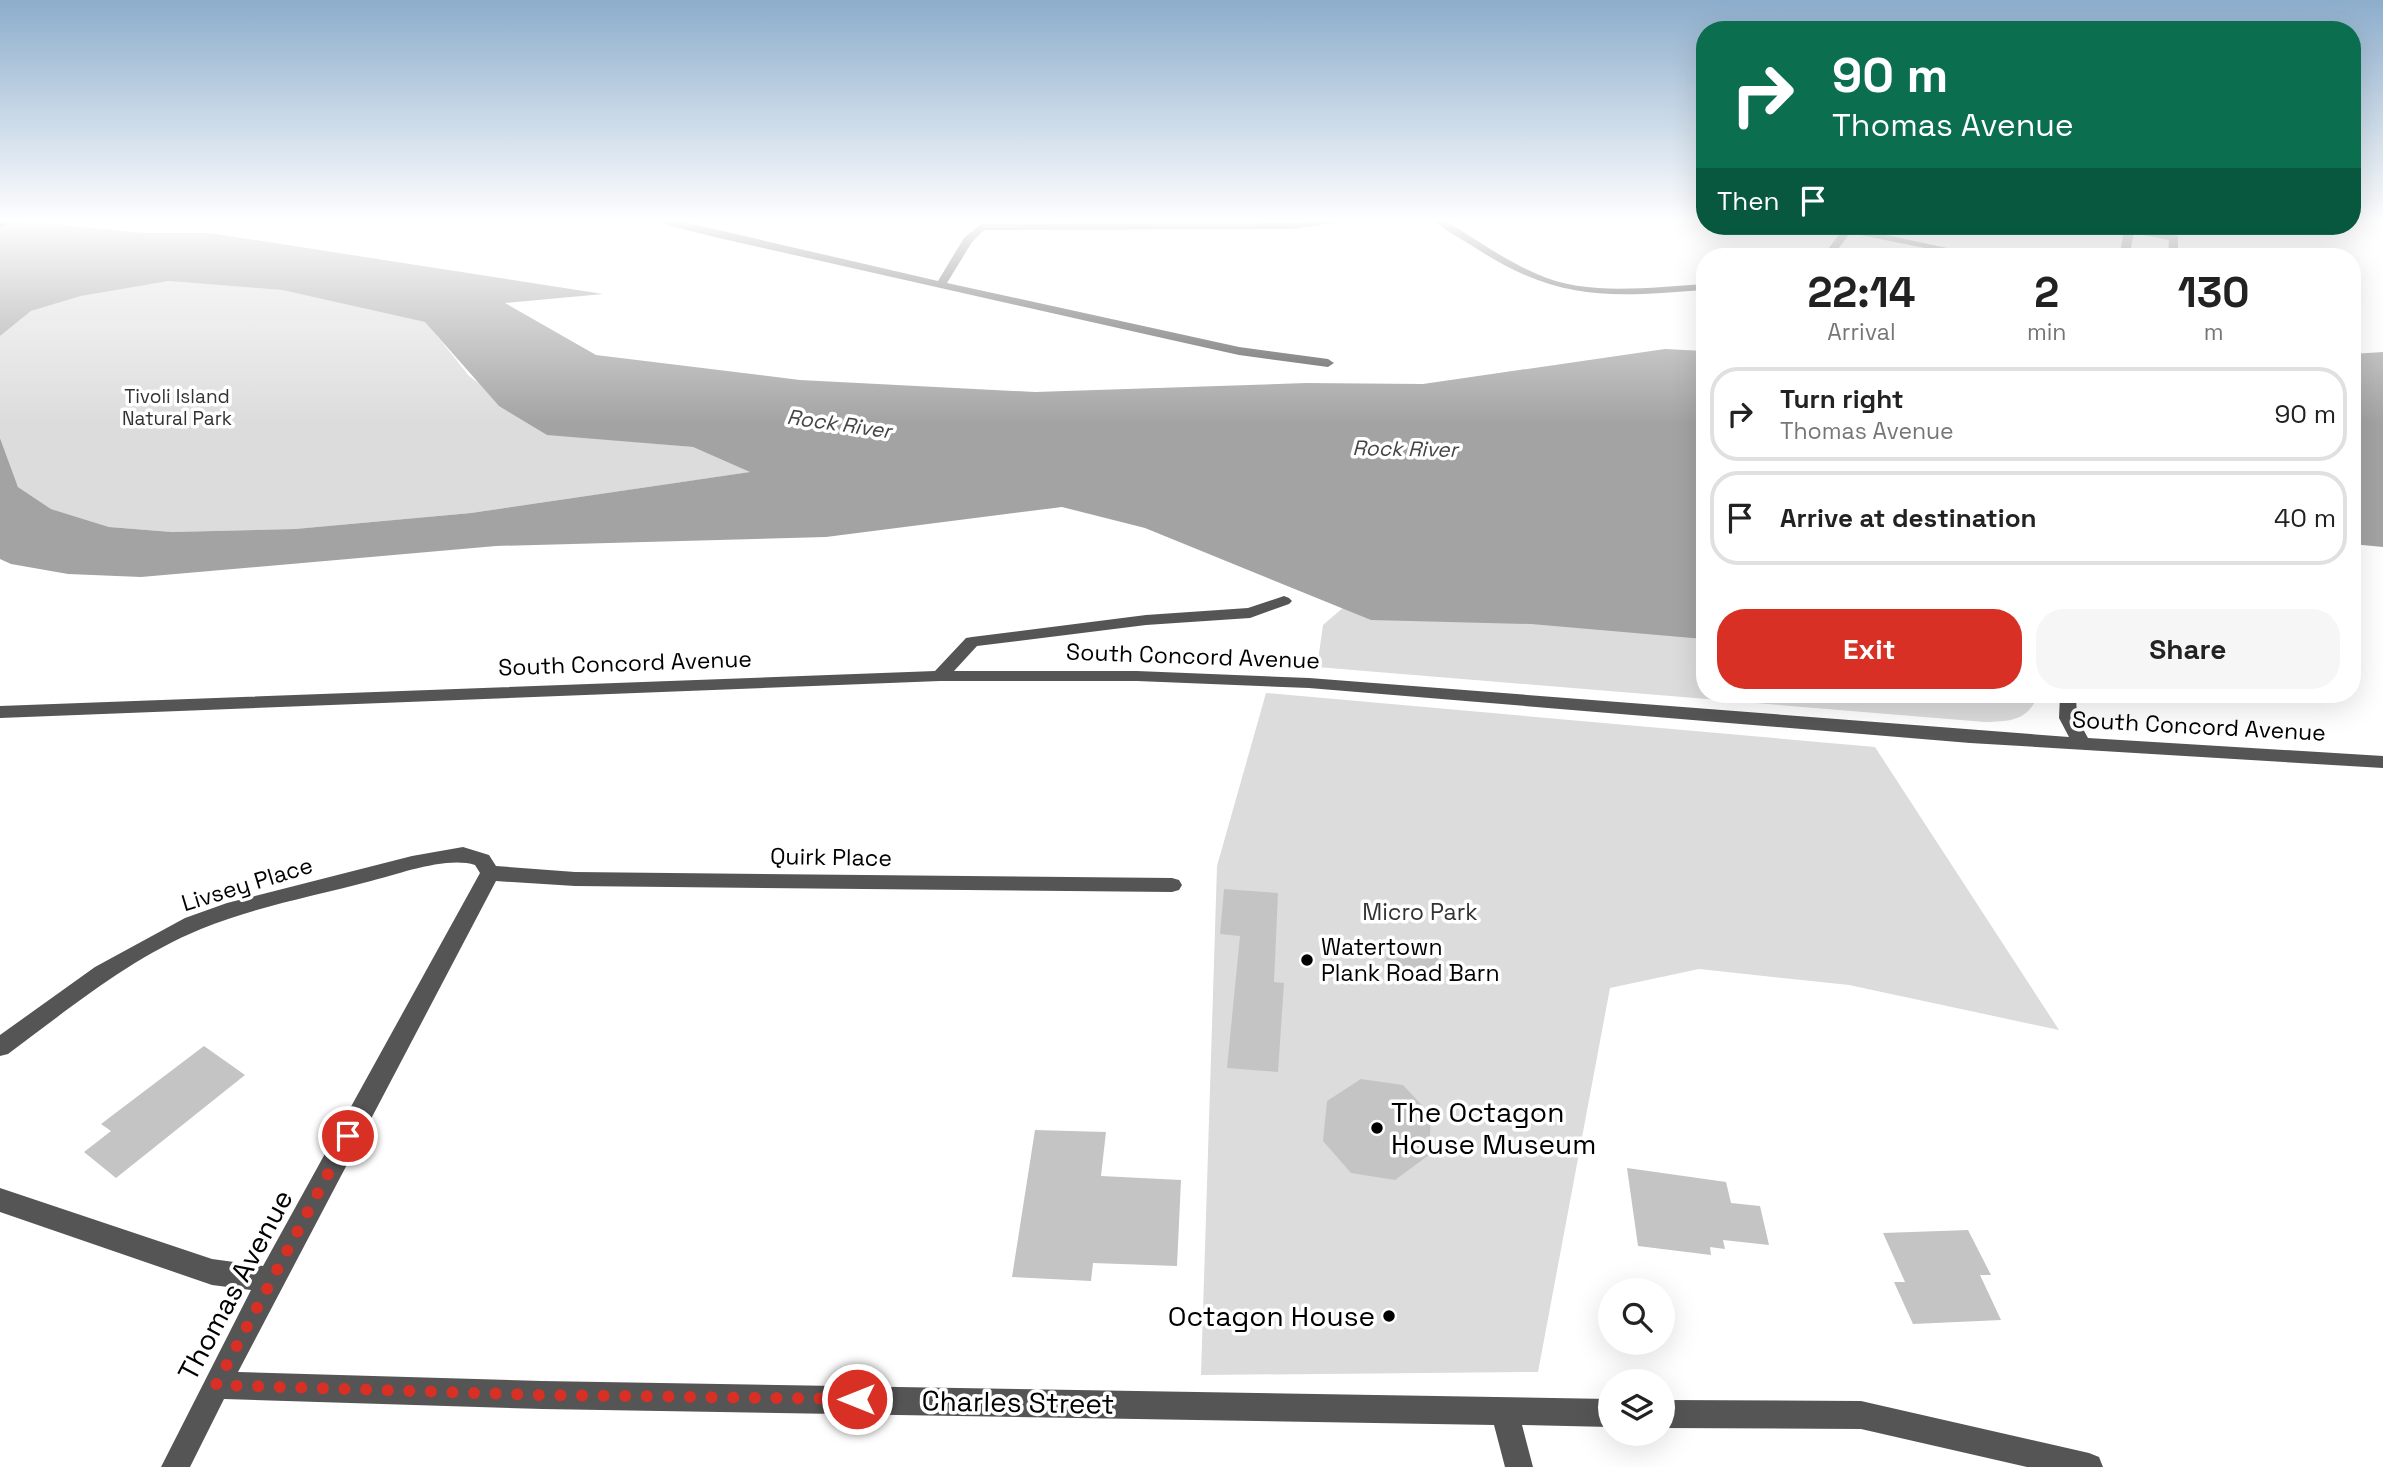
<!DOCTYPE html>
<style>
:root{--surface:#fff;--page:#f6f6f6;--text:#222;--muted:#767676;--line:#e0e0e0;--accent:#d93025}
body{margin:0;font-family:"Space Grotesk",sans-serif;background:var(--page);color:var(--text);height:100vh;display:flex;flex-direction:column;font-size:26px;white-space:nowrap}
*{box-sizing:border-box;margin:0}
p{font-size:23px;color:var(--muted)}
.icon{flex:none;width:38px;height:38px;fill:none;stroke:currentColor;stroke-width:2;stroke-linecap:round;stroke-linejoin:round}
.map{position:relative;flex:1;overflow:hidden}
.drawer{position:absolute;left:1696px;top:248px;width:665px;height:455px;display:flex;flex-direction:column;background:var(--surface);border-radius:28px;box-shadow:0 7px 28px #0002}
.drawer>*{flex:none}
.top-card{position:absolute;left:1696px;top:21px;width:665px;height:214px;border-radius:28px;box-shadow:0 7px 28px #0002;background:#0b6e4f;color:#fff;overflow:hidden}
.buttons{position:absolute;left:1598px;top:1278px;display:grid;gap:14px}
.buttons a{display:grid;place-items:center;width:77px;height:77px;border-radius:50%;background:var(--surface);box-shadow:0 7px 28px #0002;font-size:35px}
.pin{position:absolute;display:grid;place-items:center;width:60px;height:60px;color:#fff;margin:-30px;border:4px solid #fff;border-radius:50%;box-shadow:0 2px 7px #0007}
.me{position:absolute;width:77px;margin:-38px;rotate:270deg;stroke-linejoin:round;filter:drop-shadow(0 0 5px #0008)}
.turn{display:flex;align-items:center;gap:24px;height:147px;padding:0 21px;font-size:32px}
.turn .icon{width:91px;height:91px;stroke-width:2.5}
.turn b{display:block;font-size:49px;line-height:60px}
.then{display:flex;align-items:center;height:66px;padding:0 21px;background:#0003;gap:14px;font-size:26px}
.eta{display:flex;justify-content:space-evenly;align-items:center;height:119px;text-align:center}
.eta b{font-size:42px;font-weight:800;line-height:49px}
.primary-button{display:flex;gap:14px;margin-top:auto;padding:14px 21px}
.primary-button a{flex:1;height:80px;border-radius:28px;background:var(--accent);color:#fff;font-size:28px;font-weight:800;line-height:80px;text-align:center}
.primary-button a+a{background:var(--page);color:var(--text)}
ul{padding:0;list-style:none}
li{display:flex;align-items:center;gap:21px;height:94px;margin:0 14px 10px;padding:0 7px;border:4px solid var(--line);border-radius:28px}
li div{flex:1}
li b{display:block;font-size:26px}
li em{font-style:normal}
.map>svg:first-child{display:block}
.green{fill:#dcdcdc}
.water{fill:#a3a3a3}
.building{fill:#c4c4c4}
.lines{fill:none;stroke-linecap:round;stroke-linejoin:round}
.minor{fill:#555;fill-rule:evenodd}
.major{fill:#000;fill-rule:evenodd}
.route{stroke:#d93025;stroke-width:12;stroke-dasharray:0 21.6}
.poi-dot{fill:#000;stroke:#fff;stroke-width:2.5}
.labels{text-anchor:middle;stroke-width:7;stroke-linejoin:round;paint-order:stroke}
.far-park-label{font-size:19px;fill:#333;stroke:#fff}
.far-water-label{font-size:21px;font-style:italic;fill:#444;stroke:#fff}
.street-label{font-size:23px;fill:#000;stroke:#fff}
.park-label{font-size:23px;fill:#333;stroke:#fff}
.poi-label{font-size:23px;fill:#000;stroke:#fff;text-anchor:start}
.near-poi-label{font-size:28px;fill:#000;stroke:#fff;text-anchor:start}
.near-street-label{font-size:28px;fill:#000;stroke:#fff}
</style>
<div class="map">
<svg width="2383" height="1467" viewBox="0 0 2383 1467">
<rect width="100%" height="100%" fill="#fff"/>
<!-- green -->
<g class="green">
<polygon points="169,281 282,290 426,322 469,376 547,434 693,447 751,472 471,513 295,529 172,532 109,527 51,509 18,487 0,438 0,336 31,311 81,296"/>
<path d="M1360 593 1704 598V695H2038C2028 721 2010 721 1985 722L1317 667 1323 625Z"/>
<polygon points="1266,693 1875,747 2059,1030 1849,985 1699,969 1610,988 1538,1372 1201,1375 1217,866"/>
</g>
<!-- water -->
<g class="water">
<polygon points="0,219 144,233 210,233 603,294 505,303 596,355 800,380 1035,392 1306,383 1423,384 1665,349 1704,351 1704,639 1531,624 1371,620 1145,528 1062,507 826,537 496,546 141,577 68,574 11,564 0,559 0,438 18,487 51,509 109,527 172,532 295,529 471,513 750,472 693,447 547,435 499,406 425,322 282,290 169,281 81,296 31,311 0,336"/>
<polygon points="2383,352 2383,547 2352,544 2352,354"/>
</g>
<!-- building -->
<g class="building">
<polygon points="1224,889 1278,893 1274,982 1284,983 1278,1072 1227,1068 1240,936 1220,934"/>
<polygon points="1393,939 1441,953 1431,982 1383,967"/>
<polygon points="204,1046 245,1075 116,1178 84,1152 111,1131 101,1124"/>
<polygon points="1361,1079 1403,1085 1431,1115 1429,1155 1395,1180 1351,1173 1323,1141 1327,1101"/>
<polygon points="1035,1130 1106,1132 1101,1176 1181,1180 1177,1266 1093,1263 1091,1281 1012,1277"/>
<polygon points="1627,1168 1726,1182 1731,1203 1760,1206 1769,1245 1723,1240 1725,1249 1710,1247 1711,1255 1638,1246"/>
<polygon points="1968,1230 1991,1275 1980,1275 2001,1320 1913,1324 1894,1282 1905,1282 1883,1233"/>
</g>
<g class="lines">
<!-- minor -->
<g class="minor">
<polygon points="661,219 671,219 938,281 964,238 981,224 1293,223 1345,219 1340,222 1293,229 984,230 972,242 947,283 1239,347 1328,359 1334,363 1328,367 1239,355 1167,339 719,238 666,225"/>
<path d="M1432 219H1443C1474 238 1504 260 1537 274 1588 297 1650 287 1704 284V290C1610 297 1560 302 1477 249 1462 239 1445 231 1432 219Z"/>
<polygon points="1822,226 1855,226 1853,228 1989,257 1970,257 1850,233 1832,257 1822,257 1841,232"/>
<polygon points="2125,226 2178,236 2178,257 2168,257 2169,240 2134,233 2129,257 2119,257"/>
<polygon points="1284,596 1289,598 1292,601 1289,604 1250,618 1146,625 977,646 954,671 1137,671 1309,678 2069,737 2059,718 2060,695 2076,695 2077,718 2088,738 2383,756 2383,768 1970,743 1309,688 1137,681 940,681 0,718 0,706 935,671 966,638 972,637 1146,615 1248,608"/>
<path d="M463 847 489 855 496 866 575 872 1172 878 1179 880 1182 885 1179 890 1172 892 575 886 496 881 238 1372 542 1381 1610 1399V1427L1522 1425 1533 1467H1505L1494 1425 542 1409 224 1399 190 1467H161L251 1290 212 1285 0 1212V1188L212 1259 263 1266 480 873 475 865C447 856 399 874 371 881 314 896 255 907 201 929 130 958 69 1009 8 1054L0 1056V1035L95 967 185 918 227 903 412 856Z"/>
<polygon points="1662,1400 1861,1401 2089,1453 2099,1457 2103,1467 2027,1467 1861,1429 1662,1428"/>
</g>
<!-- major -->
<polygon class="major" points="7,219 21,219 0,227 0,221"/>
</g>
<!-- sky -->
<linearGradient id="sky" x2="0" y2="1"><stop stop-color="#8cadcc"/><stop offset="0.52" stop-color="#fff"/><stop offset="1" stop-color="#fff" stop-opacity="0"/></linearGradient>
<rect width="2383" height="424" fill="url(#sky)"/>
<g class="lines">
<!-- route -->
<polyline class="route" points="348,1136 216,1385 542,1395 857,1399"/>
</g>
<!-- markers -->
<g class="poi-dot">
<circle cx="1307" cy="960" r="7"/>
<circle cx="1377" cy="1128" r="7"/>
<circle cx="1389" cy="1316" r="7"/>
</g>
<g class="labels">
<!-- far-park labels -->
<g class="far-park-label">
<text x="177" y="403">Tivoli Island<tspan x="177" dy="22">Natural Park</tspan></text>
</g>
<!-- far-water labels -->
<g class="far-water-label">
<text transform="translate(839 424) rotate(8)" y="7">Rock River</text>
<text transform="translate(1405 449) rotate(1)" y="7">Rock River</text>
</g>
<!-- street labels -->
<g class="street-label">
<text transform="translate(1193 656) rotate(2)" y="8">South Concord Avenue</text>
<text transform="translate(625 663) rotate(-2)" y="8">South Concord Avenue</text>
<text transform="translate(2199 726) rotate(3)" y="8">South Concord Avenue</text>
<text transform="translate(831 857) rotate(1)" y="8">Quirk Place</text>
<text transform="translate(247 884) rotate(-17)" y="8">Livsey Place</text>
</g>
<!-- park labels -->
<g class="park-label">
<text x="1420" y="920">Micro Park</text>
</g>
<!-- poi labels -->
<g class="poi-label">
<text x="1321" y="955">Watertown<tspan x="1321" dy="26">Plank Road Barn</tspan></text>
</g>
<!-- near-poi labels -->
<g class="near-poi-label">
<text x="1391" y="1122">The Octagon<tspan x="1391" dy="32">House Museum</tspan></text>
<text x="1375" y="1326" text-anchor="end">Octagon House</text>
</g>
<!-- near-street labels -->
<g class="near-street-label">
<text transform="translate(235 1285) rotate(-62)" y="10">Thomas Avenue</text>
<text transform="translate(1018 1402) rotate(1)" y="10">Charles Street</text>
</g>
</g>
</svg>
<div class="buttons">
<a><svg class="icon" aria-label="search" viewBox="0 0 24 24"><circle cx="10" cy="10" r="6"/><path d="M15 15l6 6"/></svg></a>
<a><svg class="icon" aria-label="layers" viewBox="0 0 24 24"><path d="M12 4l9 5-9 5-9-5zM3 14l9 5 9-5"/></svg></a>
</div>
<div class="pin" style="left:348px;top:1136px;background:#d93025"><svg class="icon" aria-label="arrive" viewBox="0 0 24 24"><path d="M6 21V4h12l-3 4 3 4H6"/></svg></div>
<svg class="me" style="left:857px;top:1399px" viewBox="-20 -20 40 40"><circle r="17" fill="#d93025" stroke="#fff" stroke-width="3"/><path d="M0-11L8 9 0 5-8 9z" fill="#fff"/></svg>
<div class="top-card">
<div class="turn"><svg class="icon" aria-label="right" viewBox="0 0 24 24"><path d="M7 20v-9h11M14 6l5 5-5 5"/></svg><div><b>90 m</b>Thomas Avenue</div></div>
<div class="then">Then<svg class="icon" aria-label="arrive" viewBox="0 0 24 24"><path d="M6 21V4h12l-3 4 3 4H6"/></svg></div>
</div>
<section class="drawer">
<div class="eta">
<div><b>22:14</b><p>Arrival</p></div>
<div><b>2</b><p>min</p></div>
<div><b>130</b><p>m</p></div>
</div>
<ul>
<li><svg class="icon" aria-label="right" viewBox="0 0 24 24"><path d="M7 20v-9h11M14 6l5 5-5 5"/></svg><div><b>Turn right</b><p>Thomas Avenue</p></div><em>90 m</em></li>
<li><svg class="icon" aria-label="arrive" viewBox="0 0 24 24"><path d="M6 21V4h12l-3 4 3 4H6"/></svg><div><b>Arrive at destination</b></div><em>40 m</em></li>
</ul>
<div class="primary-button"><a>Exit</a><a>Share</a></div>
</section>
</div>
